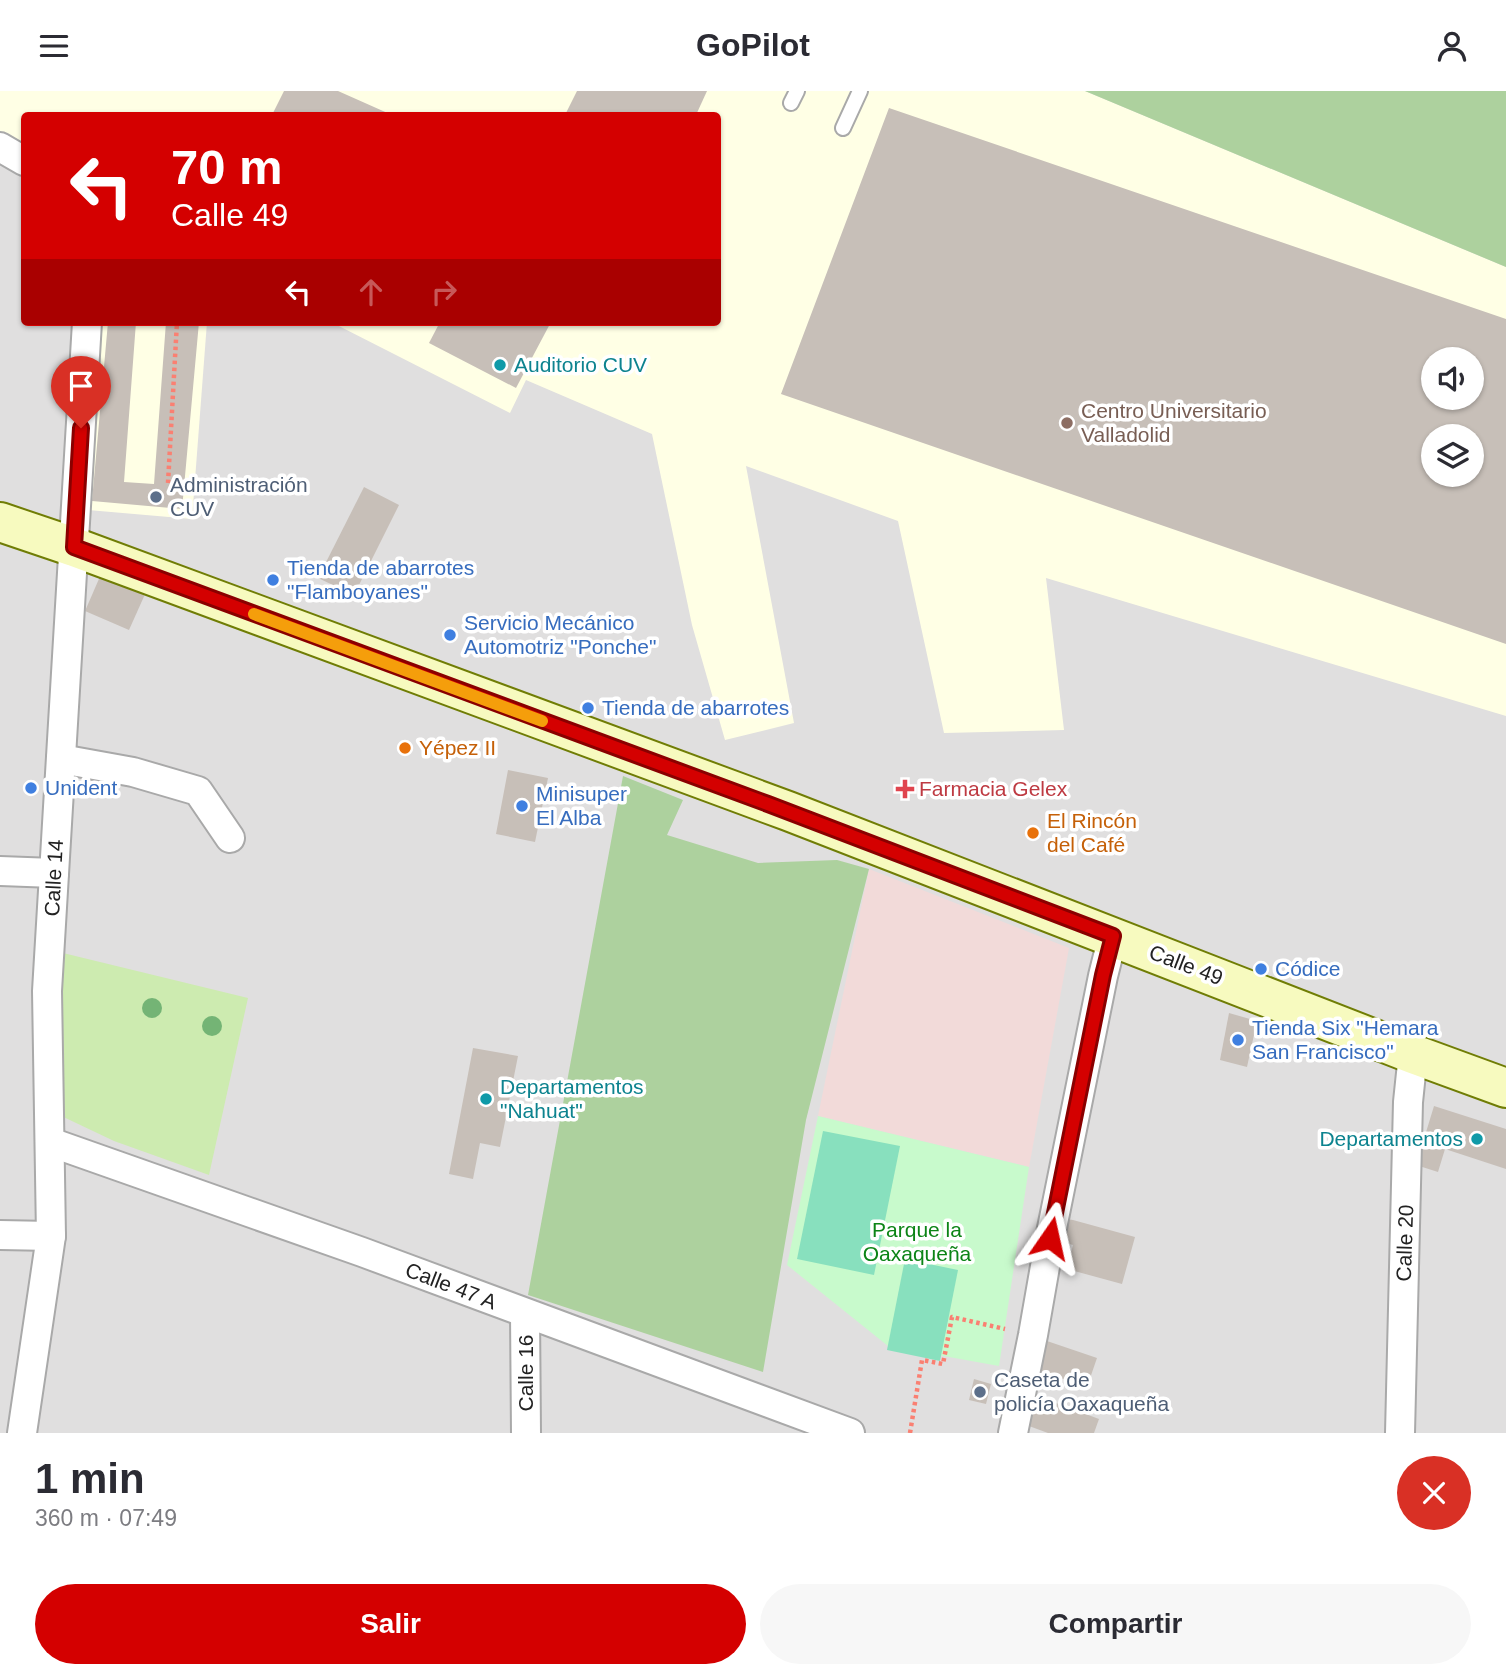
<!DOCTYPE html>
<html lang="es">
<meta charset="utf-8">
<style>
:root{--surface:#fff;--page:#f7f7f7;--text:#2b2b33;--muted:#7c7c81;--accent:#d40000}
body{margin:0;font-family:Arial,sans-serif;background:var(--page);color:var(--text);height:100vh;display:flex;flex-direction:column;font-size:26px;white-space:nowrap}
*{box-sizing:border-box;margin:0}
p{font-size:23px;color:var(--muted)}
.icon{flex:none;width:38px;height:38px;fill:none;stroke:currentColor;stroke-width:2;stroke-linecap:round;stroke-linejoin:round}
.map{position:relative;height:1342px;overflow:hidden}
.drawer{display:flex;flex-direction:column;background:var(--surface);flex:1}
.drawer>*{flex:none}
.banner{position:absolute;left:21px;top:21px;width:700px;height:214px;border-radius:7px;box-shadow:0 2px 5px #0004;background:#d40000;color:#fff;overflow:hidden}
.tools{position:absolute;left:1421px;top:256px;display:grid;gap:14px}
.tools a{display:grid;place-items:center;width:63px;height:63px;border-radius:50%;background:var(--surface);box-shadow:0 2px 5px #0004;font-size:35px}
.pin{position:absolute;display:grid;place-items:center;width:60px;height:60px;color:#fff;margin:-72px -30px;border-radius:50% 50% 50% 0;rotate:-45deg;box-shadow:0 0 7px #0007}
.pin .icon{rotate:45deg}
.me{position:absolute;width:77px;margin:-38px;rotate:11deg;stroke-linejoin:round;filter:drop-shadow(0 0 5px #0008)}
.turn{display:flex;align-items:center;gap:24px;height:147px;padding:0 35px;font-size:32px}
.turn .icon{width:91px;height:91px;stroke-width:2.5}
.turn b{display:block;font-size:49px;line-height:60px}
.lanes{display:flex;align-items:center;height:66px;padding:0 35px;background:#0003;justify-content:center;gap:35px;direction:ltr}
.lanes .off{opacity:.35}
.round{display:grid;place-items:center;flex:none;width:74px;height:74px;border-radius:37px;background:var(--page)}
.overview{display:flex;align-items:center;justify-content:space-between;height:119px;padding:0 35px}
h1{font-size:42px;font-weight:700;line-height:52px}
.cta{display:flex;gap:14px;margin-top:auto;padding:14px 35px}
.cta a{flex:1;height:80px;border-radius:42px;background:var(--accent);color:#fff;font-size:28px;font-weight:700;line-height:80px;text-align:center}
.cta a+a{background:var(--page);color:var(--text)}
header{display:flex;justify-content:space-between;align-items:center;height:91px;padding:0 35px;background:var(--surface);font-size:32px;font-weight:700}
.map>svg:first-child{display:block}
.residential{fill:#e0dfdf;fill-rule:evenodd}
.commercial{fill:#f2dad9}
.education{fill:#ffffe5;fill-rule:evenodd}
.grass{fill:#cdebb0}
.forest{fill:#add19e}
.park{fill:#c8facc}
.pitch{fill:#88e0be}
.building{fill:#c7bfb8;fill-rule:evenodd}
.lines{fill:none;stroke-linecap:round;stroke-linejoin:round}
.lane-casing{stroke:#a9a9a9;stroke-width:18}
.street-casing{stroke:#a9a9a9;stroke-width:32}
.secondary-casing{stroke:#707d05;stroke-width:42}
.path{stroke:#fa8072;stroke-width:4.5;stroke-dasharray:3.5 3.5;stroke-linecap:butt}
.lane{stroke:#fff;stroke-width:14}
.street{stroke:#fff;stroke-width:28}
.secondary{stroke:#f7fabf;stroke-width:38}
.tree{fill:#74b475}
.route-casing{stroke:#8a0000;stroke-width:18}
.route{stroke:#d40000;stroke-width:12}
.slow{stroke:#f59e0b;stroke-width:12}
.culture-dot{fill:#0f9aa8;stroke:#fff;stroke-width:2.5}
.education-dot{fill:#8d6e63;stroke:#fff;stroke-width:2.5}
.service-dot{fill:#5c6f8a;stroke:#fff;stroke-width:2.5}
.shop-dot{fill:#3f7fe0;stroke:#fff;stroke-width:2.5}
.food-dot{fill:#e8710a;stroke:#fff;stroke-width:2.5}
.health-dot{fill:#e0444e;stroke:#fff;stroke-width:2.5}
.labels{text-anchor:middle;stroke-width:7;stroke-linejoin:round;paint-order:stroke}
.culture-label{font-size:21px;fill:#0d838f;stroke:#fff;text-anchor:start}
.education-label{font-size:21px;fill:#785e54;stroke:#fff;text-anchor:start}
.service-label{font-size:21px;fill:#4e5e75;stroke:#fff;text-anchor:start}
.shop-label{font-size:21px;fill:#366cbe;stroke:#fff;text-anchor:start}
.food-label{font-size:21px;fill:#c56008;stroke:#fff;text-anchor:start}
.health-label{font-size:21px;fill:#be3a42;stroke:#fff;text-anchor:start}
.street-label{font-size:21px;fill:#222;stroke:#fff}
.park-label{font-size:21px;fill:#0c8416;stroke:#fff}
</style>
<header><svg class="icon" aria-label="menu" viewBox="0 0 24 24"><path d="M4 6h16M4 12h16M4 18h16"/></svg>GoPilot<svg class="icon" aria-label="person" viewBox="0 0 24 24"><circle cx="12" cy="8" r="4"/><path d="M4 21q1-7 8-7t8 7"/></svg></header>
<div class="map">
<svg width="1506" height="1342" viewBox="0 0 1506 1342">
<rect width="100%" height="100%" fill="#f2efe9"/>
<!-- residential -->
<path class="residential" d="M0 0H1506V1342H0ZM24 24H718V231H24ZM1433 268H1472V306H1433ZM1433 345H1472V383H1433Z"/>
<!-- commercial -->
<polygon class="commercial" points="869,778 1069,857 1029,1076 818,1025"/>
<!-- education -->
<g class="education">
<path d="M0 0H1085L1506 176V625L1046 487 1064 639 944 642 898 430 746 375 794 632 725 649 692 534 652 343 526 289 510 322 331 231H718V24H24V58L0 45ZM1433 268H1472V306H1433ZM1433 345H1472V383H1433Z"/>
<polygon points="94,231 207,231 192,428 88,419"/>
</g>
<!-- grass -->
<polygon class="grass" points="63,862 248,907 209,1084 114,1050 55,1022"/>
<!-- forest -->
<g class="forest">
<polygon points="1085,0 1506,0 1506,176"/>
<polygon points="623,685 683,709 667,744 758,772 837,769 869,778 806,1029 763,1281 528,1204"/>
</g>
<!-- park -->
<polygon class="park" points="818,1025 1029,1076 999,1275 888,1255 787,1174"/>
<!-- pitch -->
<g class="pitch">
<polygon points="823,1040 900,1055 874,1184 797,1168"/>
<polygon points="905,1168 958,1179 940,1270 887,1259"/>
</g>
<!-- building -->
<g class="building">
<polygon points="284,0 338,0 392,24 272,24"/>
<polygon points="577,0 707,0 696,24 565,24"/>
<path d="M889 17 1506 228V553L781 303ZM1433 268H1472V306H1433ZM1433 345H1472V383H1433Z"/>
<polygon points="108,231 136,231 124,391 154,393 166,231 199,231 182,418 92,410"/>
<polygon points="440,231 551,231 516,297 429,252"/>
<polygon points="364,396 399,414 354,504 318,487"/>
<polygon points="102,481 146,501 129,539 85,520"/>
<polygon points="508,679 548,687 535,751 496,743"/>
<polygon points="1229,922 1257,930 1247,976 1220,969"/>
<polygon points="473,957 518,965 500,1056 480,1052 473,1088 449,1083"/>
<polygon points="1434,1015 1506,1038 1506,1078 1445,1058 1438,1081 1416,1074"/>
<polygon points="1059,1127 1073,1129 1135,1146 1122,1193 1067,1178 1073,1154 1066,1152 1068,1147 1055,1144"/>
<polygon points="1047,1250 1097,1267 1087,1296 1037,1279"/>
<polygon points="974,1288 991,1293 986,1313 969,1309"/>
<polygon points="1029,1302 1099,1328 1094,1342 1048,1342 1018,1331"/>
</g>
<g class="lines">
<!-- lane casing -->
<g class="lane-casing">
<g id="lane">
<polyline points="791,12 797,0"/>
<polyline points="843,37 860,0"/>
</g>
</g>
<!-- street casing -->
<g class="street-casing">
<g id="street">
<polyline points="0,56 24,70"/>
<polyline points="61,668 133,681 198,700 230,747"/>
<polyline points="0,780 54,782"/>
<polyline points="50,1051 362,1161 850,1342"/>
<polyline points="0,1144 51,1145"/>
<polyline points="525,1223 526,1342"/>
<polyline points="22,1342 51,1145 47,900 87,231"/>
<polyline points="1013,1342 1033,1244 1050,1147 1103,885 1113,845"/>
<polyline points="1400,1342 1408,1011 1413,963"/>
</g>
</g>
<!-- secondary casing -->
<g class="secondary-casing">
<polyline id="secondary" points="0,431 74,456 788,720 1413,963 1506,997"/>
</g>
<!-- path -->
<g class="path">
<polyline points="168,392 177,231"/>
<polyline points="910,1342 922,1269 943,1273 952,1226 1005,1238"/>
</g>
<!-- lane -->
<use href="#lane" class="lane"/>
<!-- street -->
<use href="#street" class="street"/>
<!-- secondary -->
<use href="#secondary" class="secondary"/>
</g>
<!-- trees -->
<g class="tree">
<circle cx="152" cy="917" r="10"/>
<circle cx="212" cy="935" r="10"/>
</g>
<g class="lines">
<!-- route casing -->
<g class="route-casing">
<polyline id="route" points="81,337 74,456 768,713 1113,845 1103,884 1050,1147"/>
</g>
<!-- route -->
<use href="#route" class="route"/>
<!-- slow -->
<polyline class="slow" points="254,523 542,630"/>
</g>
<!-- markers -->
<g class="culture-dot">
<circle cx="500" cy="274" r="7"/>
<circle cx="486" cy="1008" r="7"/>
<circle cx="1477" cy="1048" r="7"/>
</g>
<circle class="education-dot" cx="1067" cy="332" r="7"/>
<g class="service-dot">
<circle cx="156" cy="406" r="7"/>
<circle cx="980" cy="1301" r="7"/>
</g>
<g class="shop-dot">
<circle cx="273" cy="489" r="7"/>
<circle cx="450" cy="544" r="7"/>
<circle cx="588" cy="617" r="7"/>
<circle cx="31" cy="697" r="7"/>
<circle cx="522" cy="715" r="7"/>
<circle cx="1261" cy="878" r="7"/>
<circle cx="1238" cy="949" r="7"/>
</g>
<g class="food-dot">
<circle cx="405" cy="657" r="7"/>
<circle cx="1033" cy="742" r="7"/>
</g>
<path class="health-dot" d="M901.5 687.5h7v7h7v7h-7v7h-7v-7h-7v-7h7z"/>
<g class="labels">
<!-- culture labels -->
<g class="culture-label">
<text x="514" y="281">Auditorio CUV</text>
<text x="500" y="1003">Departamentos<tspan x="500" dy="24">"Nahuat"</tspan></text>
<text x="1463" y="1055" text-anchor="end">Departamentos</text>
</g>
<!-- education labels -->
<g class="education-label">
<text x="1081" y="327">Centro Universitario<tspan x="1081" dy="24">Valladolid</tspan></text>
</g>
<!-- service labels -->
<g class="service-label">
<text x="170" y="401">Administración<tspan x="170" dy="24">CUV</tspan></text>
<text x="994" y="1296">Caseta de<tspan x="994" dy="24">policía Oaxaqueña</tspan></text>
</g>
<!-- shop labels -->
<g class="shop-label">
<text x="287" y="484">Tienda de abarrotes<tspan x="287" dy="24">"Flamboyanes"</tspan></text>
<text x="464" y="539">Servicio Mecánico<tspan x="464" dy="24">Automotriz "Ponche"</tspan></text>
<text x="602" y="624">Tienda de abarrotes</text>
<text x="45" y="704">Unident</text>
<text x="536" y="710">Minisuper<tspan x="536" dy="24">El Alba</tspan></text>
<text x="1275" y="885">Códice</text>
<text x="1252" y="944">Tienda Six "Hemara<tspan x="1252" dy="24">San Francisco"</tspan></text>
</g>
<!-- food labels -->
<g class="food-label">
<text x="419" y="664">Yépez II</text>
<text x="1047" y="737">El Rincón<tspan x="1047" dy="24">del Café</tspan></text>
</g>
<!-- health labels -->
<g class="health-label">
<text x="919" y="705">Farmacia Gelex</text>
</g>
<!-- street labels -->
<g class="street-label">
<text transform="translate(54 787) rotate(-87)" y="7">Calle 14</text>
<text transform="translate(1186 874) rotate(21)" y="7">Calle 49</text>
<text transform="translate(1405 1152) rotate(-88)" y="7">Calle 20</text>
<text transform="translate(451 1195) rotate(21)" y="7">Calle 47 A</text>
<text transform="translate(526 1282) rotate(-90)" y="7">Calle 16</text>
</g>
<!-- park labels -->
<g class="park-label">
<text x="917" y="1146">Parque la<tspan x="917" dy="24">Oaxaqueña</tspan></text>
</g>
</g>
</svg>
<div class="tools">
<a><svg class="icon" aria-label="sound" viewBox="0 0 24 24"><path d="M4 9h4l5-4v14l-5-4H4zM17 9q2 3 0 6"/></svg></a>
<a><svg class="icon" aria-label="layers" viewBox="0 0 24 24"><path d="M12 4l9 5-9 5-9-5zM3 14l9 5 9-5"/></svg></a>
</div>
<div class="pin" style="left:81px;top:337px;background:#d93025"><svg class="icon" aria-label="arrive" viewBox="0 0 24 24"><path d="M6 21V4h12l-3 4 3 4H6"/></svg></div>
<svg class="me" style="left:1050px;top:1147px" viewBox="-20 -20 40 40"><path d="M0-17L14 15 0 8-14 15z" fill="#d40000" stroke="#fff" stroke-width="4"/></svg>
<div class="banner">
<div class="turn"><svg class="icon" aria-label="left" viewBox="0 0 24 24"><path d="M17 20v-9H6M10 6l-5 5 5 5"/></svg><div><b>70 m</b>Calle 49</div></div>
<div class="lanes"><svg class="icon" aria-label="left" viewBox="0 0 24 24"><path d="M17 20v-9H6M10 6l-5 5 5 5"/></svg><svg class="icon off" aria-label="ahead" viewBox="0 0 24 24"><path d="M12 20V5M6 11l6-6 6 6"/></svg><svg class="icon off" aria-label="right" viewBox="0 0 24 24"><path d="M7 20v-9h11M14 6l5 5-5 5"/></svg></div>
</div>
</div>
<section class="drawer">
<div class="overview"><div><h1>1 min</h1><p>360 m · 07:49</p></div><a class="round" style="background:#d93025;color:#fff"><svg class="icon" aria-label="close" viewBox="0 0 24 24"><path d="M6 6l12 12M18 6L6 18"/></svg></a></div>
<div class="cta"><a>Salir</a><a>Compartir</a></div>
</section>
